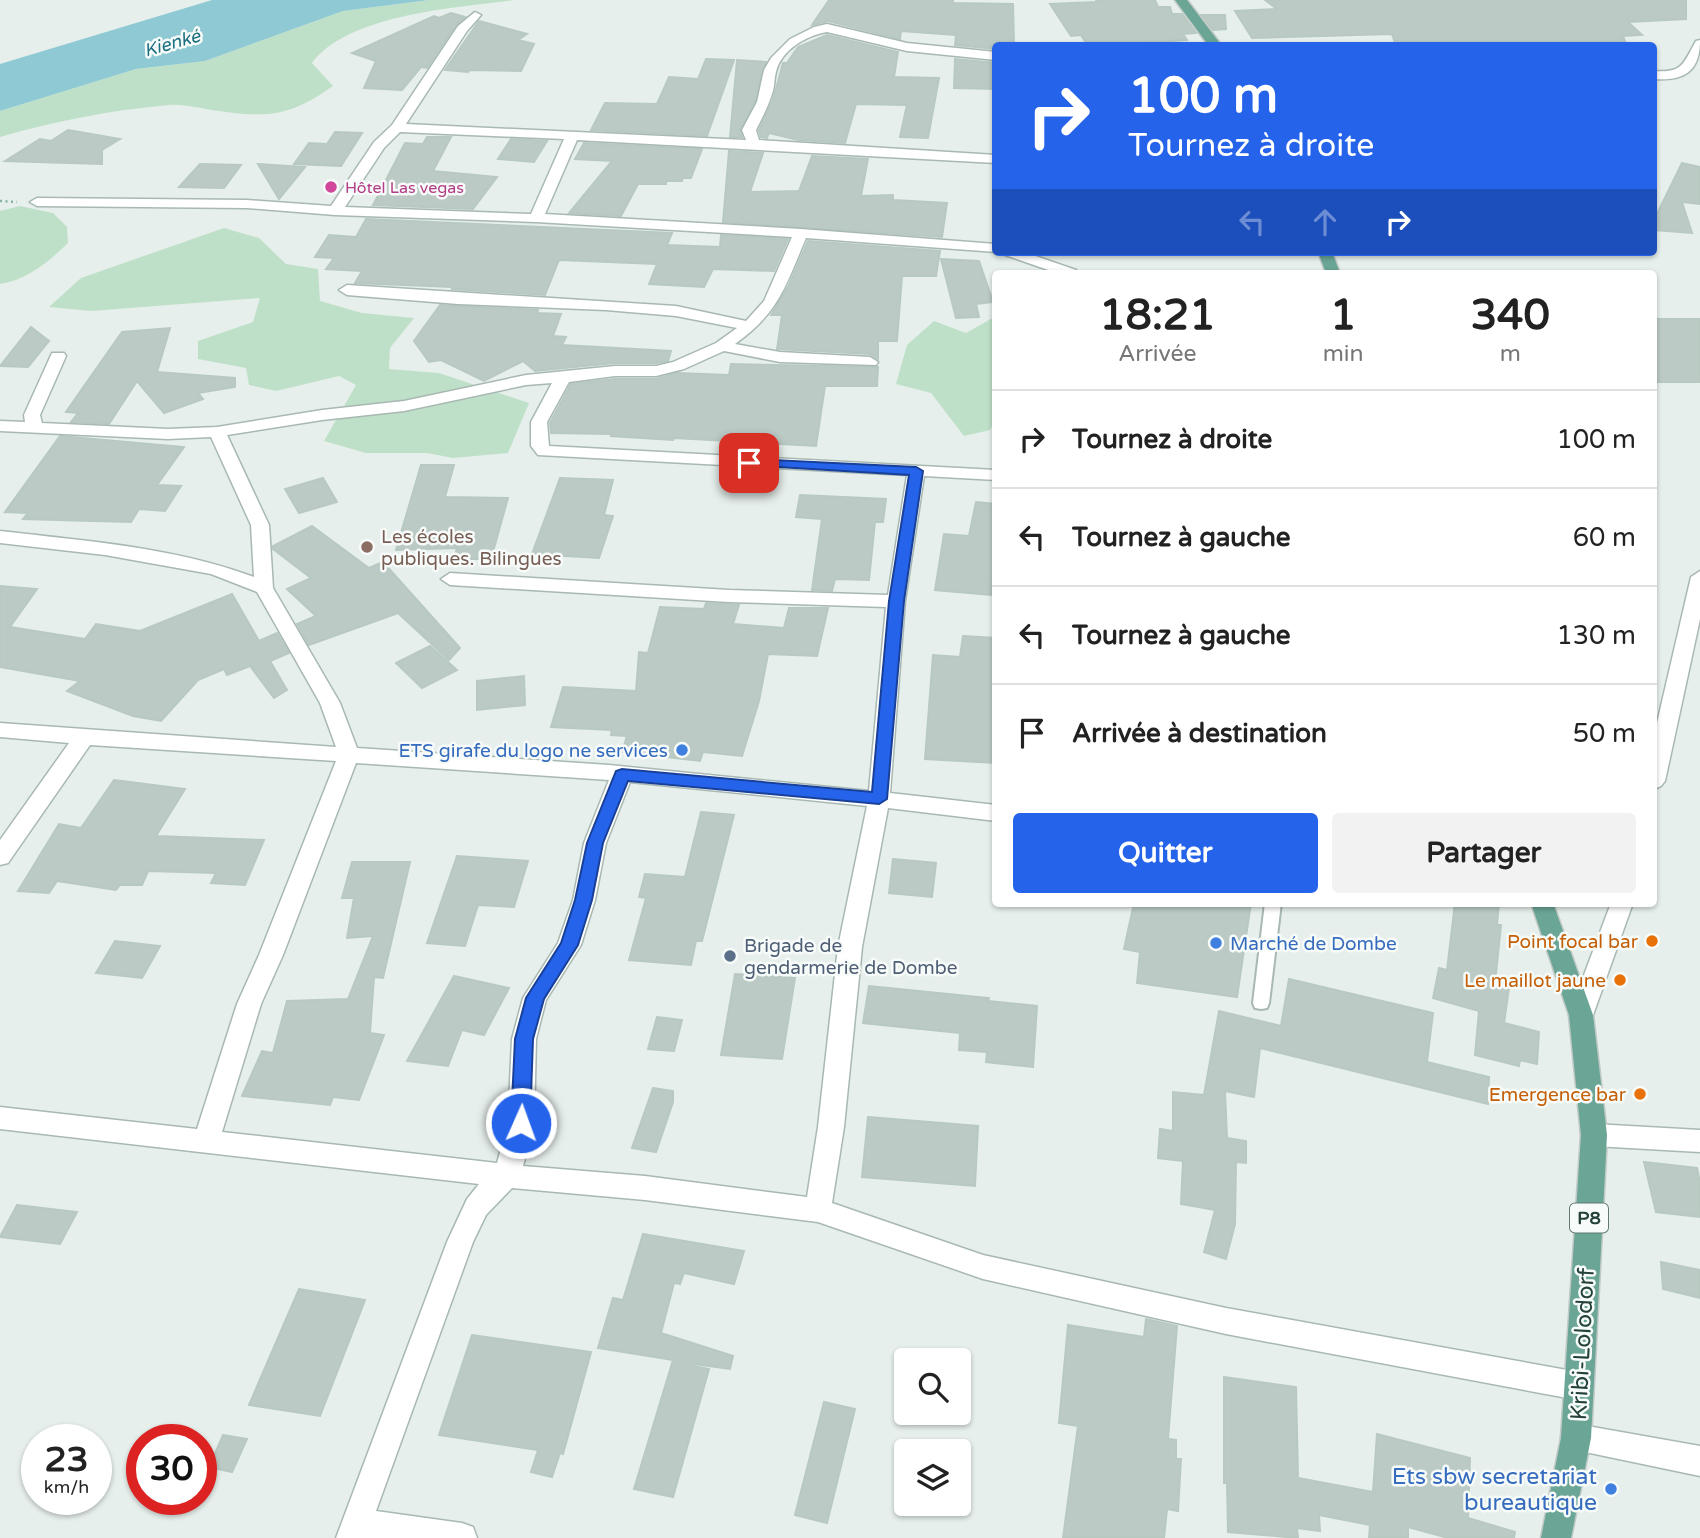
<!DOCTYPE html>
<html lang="fr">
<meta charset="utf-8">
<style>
:root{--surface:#fff;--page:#f2f2f2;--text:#222;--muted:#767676;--line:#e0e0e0;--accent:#2563eb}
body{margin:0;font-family:"Varela Round",sans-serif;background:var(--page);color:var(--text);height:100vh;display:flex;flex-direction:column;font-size:26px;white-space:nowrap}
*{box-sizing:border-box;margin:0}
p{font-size:23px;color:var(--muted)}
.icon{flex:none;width:38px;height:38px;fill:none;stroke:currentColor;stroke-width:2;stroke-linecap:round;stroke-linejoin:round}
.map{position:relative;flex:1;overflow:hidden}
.details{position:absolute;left:992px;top:270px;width:665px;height:637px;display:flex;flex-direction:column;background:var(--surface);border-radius:7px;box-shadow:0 2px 5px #0004}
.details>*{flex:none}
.top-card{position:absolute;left:992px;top:42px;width:665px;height:214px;border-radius:7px;box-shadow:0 2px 5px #0004;background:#2563eb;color:#fff;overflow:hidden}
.controls{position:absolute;left:894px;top:1348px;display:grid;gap:14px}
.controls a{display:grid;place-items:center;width:77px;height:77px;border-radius:7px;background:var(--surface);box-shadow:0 2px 5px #0004;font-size:35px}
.speed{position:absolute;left:21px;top:1424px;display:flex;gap:14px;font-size:35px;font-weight:700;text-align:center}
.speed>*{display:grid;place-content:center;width:91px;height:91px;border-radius:50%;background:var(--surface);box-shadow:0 2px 5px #0004;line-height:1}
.speed small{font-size:18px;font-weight:400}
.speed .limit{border:10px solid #d22;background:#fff;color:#111}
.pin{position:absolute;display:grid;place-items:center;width:60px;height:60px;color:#fff;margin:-30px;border-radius:14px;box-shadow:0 4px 10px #0006}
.me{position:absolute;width:77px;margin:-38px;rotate:2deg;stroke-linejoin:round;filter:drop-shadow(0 0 5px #0008)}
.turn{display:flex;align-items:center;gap:24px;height:147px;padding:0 21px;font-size:32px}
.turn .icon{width:91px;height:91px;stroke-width:2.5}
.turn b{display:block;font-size:49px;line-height:60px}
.lanes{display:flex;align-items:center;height:66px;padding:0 21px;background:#0003;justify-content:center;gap:35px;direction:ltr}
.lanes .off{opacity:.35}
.eta{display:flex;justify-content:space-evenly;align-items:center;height:119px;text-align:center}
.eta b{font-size:42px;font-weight:700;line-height:49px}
.cta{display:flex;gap:14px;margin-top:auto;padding:14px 21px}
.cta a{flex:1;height:80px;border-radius:7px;background:var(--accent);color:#fff;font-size:28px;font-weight:700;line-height:80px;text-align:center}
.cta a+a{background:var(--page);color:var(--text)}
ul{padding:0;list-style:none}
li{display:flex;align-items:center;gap:21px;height:98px;padding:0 21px;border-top:2px solid var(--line)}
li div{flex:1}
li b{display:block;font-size:26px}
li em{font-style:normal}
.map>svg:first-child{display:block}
.green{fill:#bfe0c8}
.water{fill:#8ec9d4}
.building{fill:#bbcac4;stroke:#b8c9c2;stroke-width:2}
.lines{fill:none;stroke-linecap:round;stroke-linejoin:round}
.service-casing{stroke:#a8b8b2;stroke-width:4}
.minor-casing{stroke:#a8b8b2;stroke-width:3}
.primary-casing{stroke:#c2cac8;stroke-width:3}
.path{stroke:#86b3a5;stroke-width:2.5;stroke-dasharray:2 3.5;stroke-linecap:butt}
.service{fill:#fff;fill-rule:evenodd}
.minor{fill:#fff;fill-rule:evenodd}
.primary{fill:#6aa596;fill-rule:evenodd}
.route{fill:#2563eb;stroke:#184099;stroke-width:2}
.hotel-dot{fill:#d1479c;stroke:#f7fbf9;stroke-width:2.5}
.education-dot{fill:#8d6e63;stroke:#f7fbf9;stroke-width:2.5}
.shop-dot{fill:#3f7fe0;stroke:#f7fbf9;stroke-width:2.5}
.food-dot{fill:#e8710a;stroke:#f7fbf9;stroke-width:2.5}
.service-dot{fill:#5c6f8a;stroke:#f7fbf9;stroke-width:2.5}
.labels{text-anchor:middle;stroke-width:5;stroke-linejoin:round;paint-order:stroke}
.far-hotel-label{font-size:16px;fill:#b23c85;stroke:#f7fbf9;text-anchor:start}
.far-water-label{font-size:18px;font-style:italic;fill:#1c6f80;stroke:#f7fbf9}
.shield{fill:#f7fbf9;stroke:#637a73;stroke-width:2}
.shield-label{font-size:18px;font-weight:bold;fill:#24423a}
.education-label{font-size:19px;fill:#785e54;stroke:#f7fbf9;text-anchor:start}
.shop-label{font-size:19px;fill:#366cbe;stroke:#f7fbf9;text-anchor:end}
.food-label{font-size:19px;fill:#c56008;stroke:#f7fbf9;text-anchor:end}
.service-label{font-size:19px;fill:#4e5e75;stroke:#f7fbf9;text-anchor:start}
.near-street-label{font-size:23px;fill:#24423a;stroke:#f7fbf9}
.near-shop-label{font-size:23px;fill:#366cbe;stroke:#f7fbf9;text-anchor:end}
</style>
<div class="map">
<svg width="1700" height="1538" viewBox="0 0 1700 1538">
<rect width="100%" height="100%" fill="#e6efeb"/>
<!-- green -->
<g class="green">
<path d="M429 0H514C456 8 349 14 312 63L333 86C288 118 265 118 212 110 198 108 183 104 169 105 113 110 54 121 0 137V111L136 69 205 61 343 11Z"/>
<path d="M20 206 53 213 67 227 68 243C49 261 28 280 0 284V211Z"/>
<polygon points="224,228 259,238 286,264 318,269 320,301 362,313 414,318 390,348 389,369 439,373 529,403 508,453 453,458 427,453 366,453 324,441 356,385 339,376 276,391 249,385 246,368 198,359 198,341 253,322 260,298 91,311 49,307 81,278"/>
<polygon points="996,316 996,418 990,430 964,436 931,393 896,384 907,345 934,321 966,333"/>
</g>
<!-- water -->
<polygon class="water" points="212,0 429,0 343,11 205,61 136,69 0,111 0,64"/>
<!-- building -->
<g class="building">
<polygon points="829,0 953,0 953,3 1013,4 1014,46 996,46 996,49 955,45 956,35 901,31 900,39 828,21 812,25"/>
<polygon points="1096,0 1155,0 1158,7 1170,7 1172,14 1182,14 1196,33 1183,34 1187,40 1088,46 1081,35 1071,36 1050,4 1097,2"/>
<polygon points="1265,0 1686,0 1686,19 1628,22 1642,35 1623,36 1627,46 1396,46 1392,34 1252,38 1235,11 1277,9"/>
<polygon points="451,13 465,17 456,25 427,68 421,67 402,90 364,88 376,61 352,53 434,16 439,18"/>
<polygon points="1201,15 1225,15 1226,29 1213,30"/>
<polygon points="479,21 527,34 518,40 534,44 521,71 470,70 468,72 445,70"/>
<polygon points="827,35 898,52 894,77 939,78 928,138 900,137 907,105 856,104 845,143 798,140 769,133 767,138 761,137 759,130 773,100 783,63 787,63 798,47"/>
<polygon points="706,59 734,60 707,136 591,130 605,103 657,104 669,77 698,79"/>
<polygon points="955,59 996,63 995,89 954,88"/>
<polygon points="737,60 766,62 755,101 740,129 742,137 730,137"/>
<polygon points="68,130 120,139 102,150 102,164 5,161 40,139 51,141"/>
<polygon points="335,132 362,133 341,166 294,164 309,143 327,144"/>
<polygon points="427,137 451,137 433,171 497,177 473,209 373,205 405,143 423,144"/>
<polygon points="511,139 547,141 534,162 498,159"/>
<polygon points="584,143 702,149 691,178 683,178 682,181 666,181 666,184 638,184 621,216 569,213 612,161 575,159"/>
<polygon points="729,151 763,153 750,192 799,191 812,156 868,159 861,196 893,195 893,200 947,203 942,237 723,222"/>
<polygon points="1682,163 1700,167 1700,204 1682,202 1692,233 1654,230 1654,220"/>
<polygon points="200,164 241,165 224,188 179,187"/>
<polygon points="258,164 305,167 279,199"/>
<polygon points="366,219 672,233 667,245 720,247 721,235 788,239 774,271 713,269 704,287 649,284 657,264 559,260 545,295 452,289 453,287 355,283 362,271 326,269 334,258 315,257 329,235 356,237"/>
<polygon points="808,241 940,251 936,276 902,276 897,341 878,341 878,359 870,354 777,349 782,315 771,315 789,285"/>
<polygon points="941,259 979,261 993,302 976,304 979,317 956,318"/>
<polygon points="440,305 538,310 537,313 561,314 553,336 566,337 562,345 671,351 668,361 656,363 615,363 535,371 523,361 484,381 441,360 429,362 414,341"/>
<rect x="1654" y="319" width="46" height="63"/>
<polygon points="31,327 49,341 28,367 0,366"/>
<polygon points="170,328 157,372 235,378 235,387 198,393 203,399 164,413 137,381 109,424 71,422 78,413 66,412 122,332"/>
<polygon points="731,364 878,367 877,386 825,386 816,446 674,438 673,440 611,436 612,434 551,433 550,423 571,384 615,379 656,379 677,373 729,375"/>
<polygon points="60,436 184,447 157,485 181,486 165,511 139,509 131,522 23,519 28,513 5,512"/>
<polygon points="421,465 454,465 445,497 508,498 491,559 454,559 457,548 396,550"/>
<polygon points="323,478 337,502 299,513 285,489"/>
<polygon points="560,478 613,480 604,515 613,516 599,558 532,554"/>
<polygon points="800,495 886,499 883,522 875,522 869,580 835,579 832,591 812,590 822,519 796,517"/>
<polygon points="976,502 996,504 996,556 991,595 935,590 944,534 969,536"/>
<polygon points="312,526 369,568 383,562 460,648 449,660 398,613 309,645 297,624 316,616 287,589 311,578 273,549 273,546"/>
<polygon points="0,586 37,589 10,627 85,639 96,624 140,631 232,594 259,641 277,633 289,653 270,661 287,690 274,698 250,666 227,675 224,669 198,680 161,721 133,716 67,691 80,681 0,667"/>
<polygon points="706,603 739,605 733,624 784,628 789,608 828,608 817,656 768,654 759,701 742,756 703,752 700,761 622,752 627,736 611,735 612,730 551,727 563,687 636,691 639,652 648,653 660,607 704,609"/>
<polygon points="963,636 996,638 996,763 925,759 933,655 960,657"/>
<polygon points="430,646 457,670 422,688 396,663"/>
<polygon points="524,676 525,705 477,710 477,681"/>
<polygon points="114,780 185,789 156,836 264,840 245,885 211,883 216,873 148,871 142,885 120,885 116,890 57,881 49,893 18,891 59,824 81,828"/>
<polygon points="701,812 734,815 702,941 696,941 691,965 629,960 646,898 639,897 645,874 685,877"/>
<polygon points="457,856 528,861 514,907 478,905 465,946 427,943"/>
<polygon points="893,859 936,863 932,897 889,893"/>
<polygon points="352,862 410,862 383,978 374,977 370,1033 384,1035 359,1100 333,1097 330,1105 242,1096 262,1051 273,1053 287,1001 348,999 373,936 347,938 354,898 342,898"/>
<polygon points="1134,903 1251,903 1237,997 1137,983 1140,952 1124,949"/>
<polygon points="1455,903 1499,903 1497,925 1501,925 1495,984 1509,988 1504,1023 1539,1032 1537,1064 1520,1060 1519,1066 1475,1055 1479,1011 1433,998 1439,968 1447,970"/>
<polygon points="115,941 160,946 142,978 96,973"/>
<polygon points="735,974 795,978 782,1059 721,1055"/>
<polygon points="454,976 509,988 484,1035 462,1030 448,1066 407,1061"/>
<polygon points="1289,979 1433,1013 1427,1062 1489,1077 1488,1104 1260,1048 1254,1097 1225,1091 1227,1138 1246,1141 1246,1163 1236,1162 1235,1224 1226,1259 1204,1252 1215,1210 1181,1204 1183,1161 1158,1158 1160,1129 1173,1131 1173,1092 1204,1095 1219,1011 1281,1026"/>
<polygon points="869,986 989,998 988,1001 1037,1006 1033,1067 986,1062 987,1052 959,1050 960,1033 863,1023"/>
<polygon points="657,1017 682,1020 674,1051 648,1049"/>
<polygon points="653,1088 673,1091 673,1102 656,1152 632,1148"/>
<polygon points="868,1117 978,1126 975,1186 862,1177"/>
<polygon points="1644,1162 1697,1168 1700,1182 1700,1217 1656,1212"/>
<polygon points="17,1205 77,1212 60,1244 0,1237"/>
<polygon points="643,1234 744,1251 734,1284 684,1273 680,1284 674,1283 661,1333 733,1356 730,1369 694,1364 693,1366 709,1369 673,1497 634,1489 673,1360 598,1348 613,1298 623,1300"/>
<polygon points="1661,1262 1700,1270 1700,1298 1663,1289"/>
<polygon points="299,1289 365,1300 320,1416 249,1405"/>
<polygon points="1146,1319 1177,1326 1168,1439 1176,1440 1176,1459 1181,1459 1178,1511 1167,1509 1164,1538 1063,1538 1078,1426 1059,1423 1068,1325 1144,1337"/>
<polygon points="472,1335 591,1352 563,1454 560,1453 552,1477 531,1472 538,1450 439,1435"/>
<polygon points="1224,1377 1296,1387 1298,1478 1373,1492 1377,1434 1470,1458 1468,1518 1515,1532 1514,1538 1448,1538 1408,1527 1408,1538 1369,1538 1370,1525 1319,1515 1320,1531 1297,1528 1298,1538 1228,1532 1227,1483 1224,1483"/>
<polygon points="824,1402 855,1409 827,1523 795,1515"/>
<polygon points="223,1435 247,1439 232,1472 209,1467"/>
</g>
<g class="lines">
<!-- service casing -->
<g class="service-casing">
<polygon id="service" points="1265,903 1281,903 1269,1003 1267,1008 1261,1009 1255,1008 1253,1003"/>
</g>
<!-- minor casing -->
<g class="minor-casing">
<g id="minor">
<path d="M475 12 481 15 467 31 406 124 746 140 742 130 757 102 764 70 771 58 790 39 814 27 827 24 907 43 996 52V60L907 51 827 32C807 35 781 50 776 72 774 79 775 86 772 94 768 107 762 118 756 130L759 140 996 155V163L577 140 545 214 801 229 996 244V252L806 238C786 285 779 313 735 344L780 352 870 357 878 362 876 365 780 362 724 351 684 369 656 376H615L569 382 547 422 549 446 996 470V480L924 476 905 601 890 793 996 805V821L888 808 862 947 844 1127 832 1203 983 1255 1226 1308 1578 1372 1588 1376 1592 1386 1588 1396 1578 1400 1226 1334 983 1279 818 1222 645 1200 512 1188 486 1215 473 1242 376 1511 462 1523 473 1527 477 1538H336L447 1242 467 1199 479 1184 0 1129V1107L197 1129 237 1004 259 955 336 761 90 745 8 863 0 865V840L69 743 0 737V723L336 747 320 703 257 592 211 574 105 555 0 543V531C85 541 174 547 254 577L251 525 211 437 168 439 0 431V421L25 422 24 415 52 353H64L66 356 40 415 42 423 168 429 217 427 322 410 404 401 526 375 615 366H656L673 362 716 343 737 328 676 316 606 310 458 304 347 295 339 290 347 285 676 306 746 321 764 301 792 237 536 222 335 215 247 208 37 206 30 202 37 198 247 200 331 206 374 142 392 125 458 26ZM400 132 564 139 531 214 345 207 384 148ZM552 383 531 422V446L538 455 907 475 888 595 729 590 450 573 441 579 450 585 729 602 886 607 869 791 609 765 357 748 340 703 273 588 269 525 227 435 322 420 404 411 526 385ZM356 763 609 780 584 843 573 900 558 943 523 998 512 1039 508 1123 497 1163 222 1132 261 1004 283 955ZM630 782 867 806 838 947 818 1127 807 1197 645 1176 523 1166 534 1123 536 1039 546 1000 581 945 595 900 606 843Z"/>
<path d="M1700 40C1700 72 1684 81 1654 79V71C1683 73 1683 64 1696 41Z"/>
<polygon points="1003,252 1024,252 1076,270 1078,273 1057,273 1005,255"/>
<polygon points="1700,571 1700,619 1665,781 1661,786 1654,789 1654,736 1691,577"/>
<polygon points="1611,903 1633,903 1593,1015 1590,1022 1581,1025 1572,1022 1569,1015"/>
<polygon points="1594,1124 1700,1130 1700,1152 1594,1146 1585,1143 1581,1135 1585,1127"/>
<polygon points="1576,1424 1700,1446 1700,1476 1566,1448 1561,1438 1566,1428"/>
</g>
</g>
<!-- primary casing -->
<g class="primary-casing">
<g id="primary">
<polygon points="1175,0 1187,0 1222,46 1209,46"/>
<polygon points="1318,252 1332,252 1340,273 1326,273"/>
<polygon points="1531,903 1553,903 1593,1015 1607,1135 1591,1438 1571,1538 1541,1538 1561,1438 1581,1135 1569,1015"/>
</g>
</g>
<!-- path -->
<polyline class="path" points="0,201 17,202"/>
<!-- service -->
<use href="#service" class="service"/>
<!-- minor -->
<use href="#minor" class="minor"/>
<!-- primary -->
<use href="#primary" class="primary"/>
</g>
<!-- route -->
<polygon class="route" points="749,459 916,467 923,471 904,601 887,799 879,804 628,781 603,843 592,900 578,945 544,999 533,1039 530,1123 528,1129 521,1131 514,1129 511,1123 515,1039 526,998 561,943 575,900 587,843 616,771 622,769 872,792 889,601 909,475 745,465 743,463"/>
<!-- markers -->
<circle class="hotel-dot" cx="331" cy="187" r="7"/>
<circle class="education-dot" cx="367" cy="547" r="7"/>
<g class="shop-dot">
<circle cx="682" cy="750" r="7"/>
<circle cx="1216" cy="943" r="7"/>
<circle cx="1611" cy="1489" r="7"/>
</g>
<g class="food-dot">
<circle cx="1652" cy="941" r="7"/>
<circle cx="1620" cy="980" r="7"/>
<circle cx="1640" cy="1094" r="7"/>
</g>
<circle class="service-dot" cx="730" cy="956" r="7"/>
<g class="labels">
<!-- far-hotel labels -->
<g class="far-hotel-label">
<text x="345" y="193">Hôtel Las vegas</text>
</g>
<!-- far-water labels -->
<g class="far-water-label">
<text transform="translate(172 43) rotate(-16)" y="6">Kienké</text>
</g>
<!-- shield labels -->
<rect class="shield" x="1570" y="1203.5" width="38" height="29" rx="5"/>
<g class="shield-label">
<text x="1589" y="1224">P8</text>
</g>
<!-- education labels -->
<g class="education-label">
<text x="381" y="543">Les écoles<tspan x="381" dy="22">publiques. Bilingues</tspan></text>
</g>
<!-- shop labels -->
<g class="shop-label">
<text x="668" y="757">ETS girafe du logo ne services</text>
<text x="1230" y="950" text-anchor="start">Marché de Dombe</text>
</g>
<!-- food labels -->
<g class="food-label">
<text x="1638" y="948">Point focal bar</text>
<text x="1606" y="987">Le maillot jaune</text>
<text x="1626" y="1101">Emergence bar</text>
</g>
<!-- service labels -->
<g class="service-label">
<text x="744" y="952">Brigade de<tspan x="744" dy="22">gendarmerie de Dombe</tspan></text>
</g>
<!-- near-street labels -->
<g class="near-street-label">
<text transform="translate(1582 1344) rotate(-87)" y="8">Kribi-Lolodorf</text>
</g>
<!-- near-shop labels -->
<g class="near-shop-label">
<text x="1597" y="1484">Ets sbw secretariat<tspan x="1597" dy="26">bureautique</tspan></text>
</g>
</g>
</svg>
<div class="controls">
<a><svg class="icon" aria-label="search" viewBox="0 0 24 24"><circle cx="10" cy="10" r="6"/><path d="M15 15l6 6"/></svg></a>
<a><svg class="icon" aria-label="layers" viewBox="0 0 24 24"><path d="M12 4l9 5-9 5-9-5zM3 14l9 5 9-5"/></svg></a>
</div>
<div class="speed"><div>23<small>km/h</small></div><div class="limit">30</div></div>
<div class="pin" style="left:749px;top:463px;background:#d93025"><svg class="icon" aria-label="arrive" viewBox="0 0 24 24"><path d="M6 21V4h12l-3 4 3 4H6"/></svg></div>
<svg class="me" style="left:521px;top:1123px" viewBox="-20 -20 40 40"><circle r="17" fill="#2563eb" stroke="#fff" stroke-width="3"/><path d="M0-11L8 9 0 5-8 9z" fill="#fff"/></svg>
<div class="top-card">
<div class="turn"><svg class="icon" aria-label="right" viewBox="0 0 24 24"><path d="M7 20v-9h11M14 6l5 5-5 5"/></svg><div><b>100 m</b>Tournez à droite</div></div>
<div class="lanes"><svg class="icon off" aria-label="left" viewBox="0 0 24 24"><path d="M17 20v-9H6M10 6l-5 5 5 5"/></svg><svg class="icon off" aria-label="ahead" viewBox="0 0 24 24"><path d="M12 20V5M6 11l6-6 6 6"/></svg><svg class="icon" aria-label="right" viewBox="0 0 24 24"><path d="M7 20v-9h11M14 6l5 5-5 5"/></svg></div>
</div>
<section class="details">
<div class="eta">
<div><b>18:21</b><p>Arrivée</p></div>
<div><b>1</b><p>min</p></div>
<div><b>340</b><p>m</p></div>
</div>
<ul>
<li><svg class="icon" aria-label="right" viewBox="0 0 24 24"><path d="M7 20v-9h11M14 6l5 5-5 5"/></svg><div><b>Tournez à droite</b></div><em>100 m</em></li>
<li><svg class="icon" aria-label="left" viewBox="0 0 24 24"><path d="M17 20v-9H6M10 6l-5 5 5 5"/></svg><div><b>Tournez à gauche</b></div><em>60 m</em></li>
<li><svg class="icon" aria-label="left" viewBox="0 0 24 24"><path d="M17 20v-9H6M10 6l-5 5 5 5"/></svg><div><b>Tournez à gauche</b></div><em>130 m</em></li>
<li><svg class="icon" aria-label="arrive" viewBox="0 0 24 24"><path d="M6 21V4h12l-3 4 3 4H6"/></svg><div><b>Arrivée à destination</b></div><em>50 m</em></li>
</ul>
<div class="cta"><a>Quitter</a><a>Partager</a></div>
</section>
</div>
